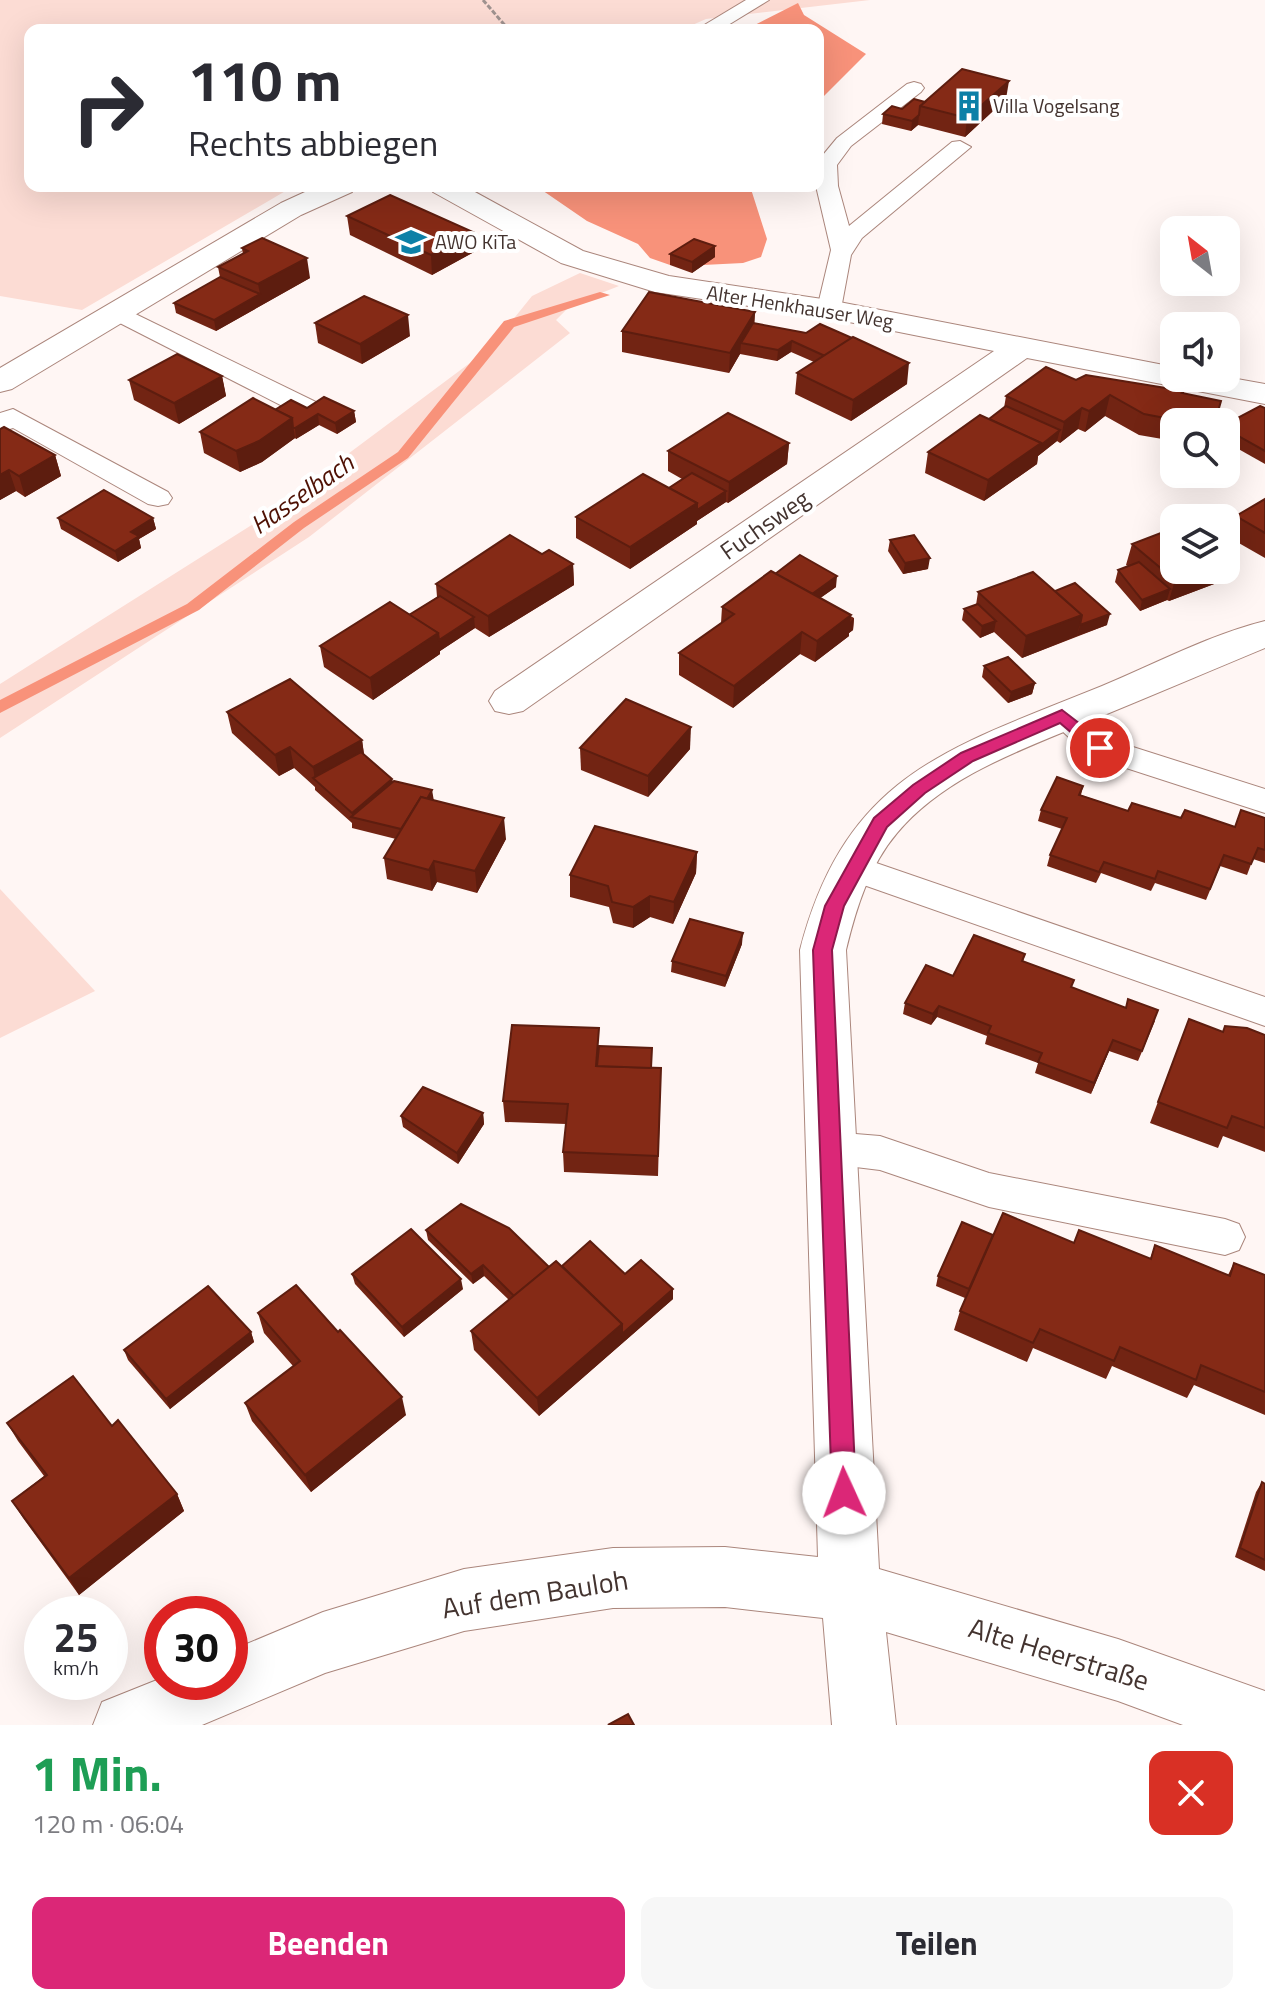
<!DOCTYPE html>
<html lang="de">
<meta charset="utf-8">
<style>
:root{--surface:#fff;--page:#f7f7f7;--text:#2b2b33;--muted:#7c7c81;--accent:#db2777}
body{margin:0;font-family:"Titillium Web",sans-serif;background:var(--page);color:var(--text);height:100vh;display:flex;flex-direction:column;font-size:30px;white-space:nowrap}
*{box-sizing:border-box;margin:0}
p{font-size:26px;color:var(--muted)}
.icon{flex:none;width:44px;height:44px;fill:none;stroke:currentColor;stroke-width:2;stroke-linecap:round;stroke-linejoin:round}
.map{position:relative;height:1725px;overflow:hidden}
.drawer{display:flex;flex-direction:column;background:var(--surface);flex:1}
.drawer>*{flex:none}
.top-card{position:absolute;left:24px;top:24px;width:800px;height:168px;border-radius:16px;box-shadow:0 8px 32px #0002;background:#fff;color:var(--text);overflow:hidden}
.needle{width:52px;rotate:329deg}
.buttons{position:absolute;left:1160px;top:216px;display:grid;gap:16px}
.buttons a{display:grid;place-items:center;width:80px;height:80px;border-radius:16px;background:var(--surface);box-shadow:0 8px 32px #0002;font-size:40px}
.speed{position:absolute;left:24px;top:1596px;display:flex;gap:16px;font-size:40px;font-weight:700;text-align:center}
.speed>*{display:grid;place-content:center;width:104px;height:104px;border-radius:50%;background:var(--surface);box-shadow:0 8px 32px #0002;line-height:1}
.speed small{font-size:20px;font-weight:400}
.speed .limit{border:12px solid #d22;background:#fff;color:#111}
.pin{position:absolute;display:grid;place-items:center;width:68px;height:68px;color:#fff;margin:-34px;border:4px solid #fff;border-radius:50%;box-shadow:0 2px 8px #0007}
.me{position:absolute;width:88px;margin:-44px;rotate:358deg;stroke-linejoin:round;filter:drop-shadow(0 0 6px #0008)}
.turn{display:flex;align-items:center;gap:28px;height:168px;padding:0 32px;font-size:36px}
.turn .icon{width:104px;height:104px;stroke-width:2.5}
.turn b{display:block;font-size:56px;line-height:68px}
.round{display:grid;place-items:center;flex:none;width:84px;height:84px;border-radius:16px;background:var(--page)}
.summary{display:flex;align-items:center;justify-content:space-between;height:136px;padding:0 32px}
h1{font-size:48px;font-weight:700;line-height:60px;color:#1e9e55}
.action{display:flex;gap:16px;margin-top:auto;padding:16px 32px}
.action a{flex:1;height:92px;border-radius:16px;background:var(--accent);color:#fff;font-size:32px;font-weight:700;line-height:92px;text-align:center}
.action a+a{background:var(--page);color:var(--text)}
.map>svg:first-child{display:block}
.green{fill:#fcdcd4}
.water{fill:#f8927a}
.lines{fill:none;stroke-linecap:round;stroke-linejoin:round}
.stream{fill:#f8927a;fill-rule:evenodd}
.service-casing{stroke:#ab867c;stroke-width:2}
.minor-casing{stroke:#ab867c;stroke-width:2}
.path{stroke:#9f928f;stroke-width:3;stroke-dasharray:5 2;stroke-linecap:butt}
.service{fill:#fff;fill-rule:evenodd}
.minor{fill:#fff;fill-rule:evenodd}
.wall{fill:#722413}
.shaded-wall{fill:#5d1d0f}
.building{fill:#852a16;stroke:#5d1d0f;stroke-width:2}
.route{fill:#db2777;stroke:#8e194d;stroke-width:2}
.labels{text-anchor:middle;stroke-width:8;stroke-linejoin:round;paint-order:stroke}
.far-poi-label{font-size:20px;fill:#43332f;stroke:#fff;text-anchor:start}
.far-street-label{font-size:20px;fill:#43332f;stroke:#fff}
.street-label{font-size:24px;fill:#43332f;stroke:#fff}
.water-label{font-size:26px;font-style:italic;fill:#4f1104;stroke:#fff}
.near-street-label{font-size:28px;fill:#43332f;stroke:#fff}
</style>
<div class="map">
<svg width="1265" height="1725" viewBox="0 0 1265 1725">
<rect width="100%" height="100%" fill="#fff6f4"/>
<!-- green -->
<g class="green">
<polygon points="0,0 870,0 706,19 681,30 30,30 30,186 294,186 82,310 0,296"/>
<polygon points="580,273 619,286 571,305 556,320 570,333 309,537 0,738 0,684 258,521 490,348 532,296"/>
<polygon points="0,889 95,991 0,1038"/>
</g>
<!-- water -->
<g class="water">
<polygon points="798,3 804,15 866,54 818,102 818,30 745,30"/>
<polygon points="536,186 750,186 767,239 761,257 743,263 703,265 694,249 670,265 650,258 638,244 587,221"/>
</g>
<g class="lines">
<!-- stream -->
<polygon class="stream" points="600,292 610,295 514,327 408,458 304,528 199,610 0,713 0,700 187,604 294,522 398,452 504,321"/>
<!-- service casing -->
<g class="service-casing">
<g id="service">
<polygon points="746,0 769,0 720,30 696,30"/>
<polygon points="914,82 921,84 924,88 921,92 851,146 837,165 838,186 849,226 952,142 960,141 971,147 862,238 851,255 841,309 838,314 820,314 817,309 831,250 816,186 818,161 837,138 907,84"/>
<polygon points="119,306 320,404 324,410 320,416 302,416 110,318 107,313 110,308"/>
<polygon points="13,409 168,492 172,498 168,504 158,506 148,504 13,428 0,432 0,413"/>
<polygon points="1062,705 1073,709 1111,740 1265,789 1265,813 1089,756 1046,716 1051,709"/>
<polygon points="853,855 1265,997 1265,1026 841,877 836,868 841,859"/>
<polygon points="831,1132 880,1136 989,1173 1225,1219 1239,1224 1245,1237 1239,1250 1225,1255 989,1207 880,1170 831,1164 817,1160 811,1148 817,1136"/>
</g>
</g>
<!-- minor casing -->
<g class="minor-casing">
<g id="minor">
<polygon points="318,186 356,186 352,192 301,215 12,389 0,392 0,368 281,203"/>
<polygon points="429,186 464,186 583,251 669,276 829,300 1174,367 1174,378 1226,377 1265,384 1265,404 1027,358 523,711 509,714 495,711 489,701 495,691 994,351 829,318 655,292 561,263 433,192"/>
<path d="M1265 621V648C1207 672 1149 697 1090 721 1022 750 946 775 897 833 869 866 856 909 846 950L879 1569 1118 1639 1265 1691V1725H1183L1118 1701 886 1632 896 1725H832L823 1618 725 1607 613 1608 464 1631 325 1673 202 1725H93L102 1702 162 1678V1682H230V1651L323 1612 464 1569 613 1548 725 1547 818 1557 800 950C846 773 950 748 1102 686 1155 664 1209 635 1265 621Z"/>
</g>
</g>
<!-- path -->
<polyline class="path" points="483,0 509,30"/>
<!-- service -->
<use href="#service" class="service"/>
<!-- minor -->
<use href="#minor" class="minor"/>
</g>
<!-- wall -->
<g class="wall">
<polygon points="1006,99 965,137 918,125 911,131 882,124 883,114 925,102"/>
<polygon points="347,216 473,232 474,252 432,275 350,235"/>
<polygon points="242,248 310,278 216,331 176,313 174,303 220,277 218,267 243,254"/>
<polygon points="670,254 715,257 692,273 670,265"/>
<polygon points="755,312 754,323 907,384 851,421 795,394 797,373 814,362 791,352 777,361 740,354 729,373 622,352 622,331"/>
<polygon points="315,323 410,336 362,364 318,343"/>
<polygon points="222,376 226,396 179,424 134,400 129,380"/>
<polygon points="1076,380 1183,394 1215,422 1174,422 1174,441 1139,435 1105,416 1085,432 1078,429 1060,443 1057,441 1038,456 1037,464 984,501 925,473 928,452 989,419 1004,408 1006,396"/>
<polygon points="307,408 354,411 356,422 337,434 319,425 296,439 295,438 262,462 240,472 204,453 200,432 275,410"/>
<polygon points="1265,408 1265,464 1226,442 1226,424"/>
<polygon points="0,429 55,455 61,476 25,497 16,491 0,500"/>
<polygon points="789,443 787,464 728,503 726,502 697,521 697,524 630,569 576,538 576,517 669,488 682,479 668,471 668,451"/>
<polygon points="1265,499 1265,558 1230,538 1236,516"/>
<polygon points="58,518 153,518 156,529 139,539 141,548 118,562 61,529"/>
<polygon points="890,540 928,569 903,574 888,551"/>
<polygon points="1132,544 1236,557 1230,578 1169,601 1167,600 1140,611 1115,582 1118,570 1128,566 1126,565"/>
<polygon points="542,554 573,564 574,585 489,637 475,628 440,651 440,654 373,700 324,667 320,646 409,615 437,597 436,584"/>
<polygon points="775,574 836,587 820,598 854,618 853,630 849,633 849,636 815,662 800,654 733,708 679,675 679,653 721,623 722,607"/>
<polygon points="1055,591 1107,625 1022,658 994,632 980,638 962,620 964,609 976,605 978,592"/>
<polygon points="984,666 1035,683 1032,694 1008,703 982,677"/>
<polygon points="227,712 362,740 364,755 392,779 393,782 434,800 506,839 477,893 437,882 432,891 387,879 384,858 396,839 352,828 352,823 315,790 315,787 294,768 279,776 232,733"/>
<polygon points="580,748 690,749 648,797 581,770"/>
<polygon points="1083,786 1081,795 1128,811 1235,827 1265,818 1265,863 1253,859 1247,875 1220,866 1206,900 1155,883 1151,891 1101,873 1096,883 1047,866 1050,855 1062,829 1038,821 1041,810"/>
<polygon points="697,852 696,873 673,924 650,917 633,928 613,923 609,907 570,897 570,875"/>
<polygon points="742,944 725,987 671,972 672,961"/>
<polygon points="1025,954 1023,962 1072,987 1155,1021 1138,1061 1109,1051 1091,1094 1035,1073 1038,1063 985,1044 987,1036 937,1017 931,1025 903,1014 905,1003 953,976"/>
<polygon points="1189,1019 1223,1032 1265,1035 1265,1152 1223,1136 1218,1148 1150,1123"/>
<polygon points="600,1046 652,1068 661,1068 658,1176 564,1172 563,1152 566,1124 505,1122 503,1101"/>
<polygon points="483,1113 484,1124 458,1164 403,1127 401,1116"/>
<polygon points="426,1230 549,1267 562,1266 625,1274 673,1299 539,1416 474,1350 471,1331 509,1300 484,1276 473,1284 428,1240"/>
<polygon points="993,1235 1074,1243 1150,1259 1155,1245 1228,1275 1234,1263 1265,1275 1265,1415 1194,1385 1187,1398 1112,1366 1106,1379 1033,1348 1027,1362 954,1330 960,1311 965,1298 936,1286 938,1276"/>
<polygon points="352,1274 463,1289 404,1337 355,1284"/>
<polygon points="258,1313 406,1415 311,1492 252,1421 245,1403 293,1366 264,1333"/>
<polygon points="251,1332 254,1342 170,1409 128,1360 124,1350"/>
<polygon points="7,1423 112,1426 177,1494 184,1511 79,1595 23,1518 12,1501 44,1476 18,1441"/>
<polygon points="1262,1482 1265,1484 1265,1571 1235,1557 1256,1492"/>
</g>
<!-- shaded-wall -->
<g class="shaded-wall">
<polygon points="1009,81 1006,99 965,137 967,118"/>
<polygon points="919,115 918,125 911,131 912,121"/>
<polygon points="473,232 474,252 432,275 431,255"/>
<polygon points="715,246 715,257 692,273 692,262"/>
<polygon points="307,258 310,278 216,331 214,320 260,294 258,284"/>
<polygon points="755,312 754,332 741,343 740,354 729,373 730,353"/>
<polygon points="408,315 410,336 362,364 360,344"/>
<polygon points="792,341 791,352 777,361 778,350"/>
<polygon points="909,363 907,384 851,421 853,400"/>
<polygon points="222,376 226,396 179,424 174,403"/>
<polygon points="1110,395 1105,416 1085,432 1089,411"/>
<polygon points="1082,408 1078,429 1060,443 1064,422"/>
<polygon points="354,411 356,422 337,434 335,423"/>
<polygon points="318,414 319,425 296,439 295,428"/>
<polygon points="292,418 295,438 262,462 240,472 236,451"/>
<polygon points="1060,430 1057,441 1038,456 1037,464 984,501 988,480"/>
<polygon points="789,443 787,464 728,503 729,482"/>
<polygon points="55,455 61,476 25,497 19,476"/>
<polygon points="9,470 16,491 0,500 0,475"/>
<polygon points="726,491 726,502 697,521 697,524 630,569 630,547 697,503"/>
<polygon points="153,518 156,529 139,539 141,548 118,562 115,551 131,532"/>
<polygon points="1236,557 1230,578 1169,601 1175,580 1201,570 1226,570 1226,561"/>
<polygon points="930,558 928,569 903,574 905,563"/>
<polygon points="573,564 574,585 489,637 488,616"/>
<polygon points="837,576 836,587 812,604 811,595"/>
<polygon points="1170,589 1167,600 1140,611 1142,600"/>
<polygon points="1110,614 1107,625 1077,636 1080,625"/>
<polygon points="851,615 850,622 854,618 853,630 849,633 849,636 815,662 817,641"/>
<polygon points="1082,615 1077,636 1022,658 1026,636"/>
<polygon points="474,617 475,628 440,651 440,654 373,700 370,678 438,633"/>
<polygon points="996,621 994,632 980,638 982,626"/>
<polygon points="802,632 800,654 733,708 734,686"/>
<polygon points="1035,683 1032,694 1008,703 1011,692"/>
<polygon points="691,727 690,749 648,797 648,776"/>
<polygon points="362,740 365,761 315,780 313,767"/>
<polygon points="290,747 294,768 279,776 275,755"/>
<polygon points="392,779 394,790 352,817 352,813"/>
<polygon points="432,790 434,801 408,831"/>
<polygon points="504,818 506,839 477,893 475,871"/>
<polygon points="697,852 696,873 673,924 674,902"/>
<polygon points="434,861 437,882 432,891 429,870"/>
<polygon points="650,896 650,917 633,928 633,907"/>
<polygon points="743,933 742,944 725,987 726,976"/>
<polygon points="939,1006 937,1017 931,1025 933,1014"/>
<polygon points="1113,1040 1109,1051 1091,1094 1094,1083"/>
<polygon points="483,1113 484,1124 458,1164 457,1153"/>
<polygon points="483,1265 484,1276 473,1284 471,1274"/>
<polygon points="461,1279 463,1289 404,1337 402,1327"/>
<polygon points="673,1289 673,1299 539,1416 537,1398 622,1324"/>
<polygon points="251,1332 254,1342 170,1409 166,1399"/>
<polygon points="402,1397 406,1415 311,1492 305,1475"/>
<polygon points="177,1494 184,1511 79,1595 69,1578"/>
</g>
<!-- building -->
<g class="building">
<polygon points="962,69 1009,81 967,118 920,106"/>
<polygon points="914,99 925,102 920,106 919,115 912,121 883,114 892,106 902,109"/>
<polygon points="390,195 473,232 431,255 347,216"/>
<polygon points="262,238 307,258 258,284 218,267 248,251 242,248"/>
<polygon points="694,239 715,246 692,262 670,254"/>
<polygon points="220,277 260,294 214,320 174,303"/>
<polygon points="649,292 755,312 730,353 622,331"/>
<polygon points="364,296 408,315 360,344 315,323"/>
<polygon points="753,323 806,333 820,324 852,338 825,356 792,341 778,350 741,343"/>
<polygon points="853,337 909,363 853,400 797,373"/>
<polygon points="177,354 222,376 174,403 129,380"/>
<polygon points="1046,367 1076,380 1086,375 1184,391 1182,393 1221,401 1215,422 1186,422 1144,414 1110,395 1089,411 1082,408 1064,422 1006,396"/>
<polygon points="324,397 354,411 335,423 318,414 295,428 293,428 292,418 275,410 291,400 307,408"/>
<polygon points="253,398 292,418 259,441 236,451 200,432"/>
<polygon points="1006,406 1060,430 1041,445 1041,443 989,419"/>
<polygon points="1260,406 1265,408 1265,451 1226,429 1226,424"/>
<polygon points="728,413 789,443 729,482 668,451"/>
<polygon points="980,415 1041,443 988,480 928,452"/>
<polygon points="4,427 55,455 19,476 9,470 0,475 0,429"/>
<polygon points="692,473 726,491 697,510 697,503 669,488"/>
<polygon points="643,474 697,503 630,547 576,517"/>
<polygon points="104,490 153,518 131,532 139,536 115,551 58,518"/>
<polygon points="1265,499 1265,533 1236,516"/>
<polygon points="1174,528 1174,570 1201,570 1175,580 1132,544"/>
<polygon points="510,535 542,554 549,550 573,564 488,616 436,584"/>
<polygon points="914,535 930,558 905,563 890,540"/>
<polygon points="1226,548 1236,557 1226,561"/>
<polygon points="800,555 837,576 812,594 775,574"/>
<polygon points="1139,562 1170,589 1142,600 1118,570"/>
<polygon points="771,571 851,615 817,641 802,632 734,686 679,653 734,614 722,607"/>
<polygon points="1033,572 1082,615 1026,636 978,592"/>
<polygon points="1075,583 1110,614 1080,625 1082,615 1055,591"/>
<polygon points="440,596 474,617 439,640 438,633 409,615"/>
<polygon points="390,602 438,633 370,678 320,646"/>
<polygon points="978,604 996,621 982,626 964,609"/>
<polygon points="1008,657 1035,683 1011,692 984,666"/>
<polygon points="290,679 362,740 313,767 290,747 275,755 227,712"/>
<polygon points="626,699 691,727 648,776 580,748"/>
<polygon points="361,752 392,779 352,813 313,778"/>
<polygon points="1057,777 1083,786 1079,795 1128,811 1132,803 1181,818 1185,810 1235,827 1241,810 1265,818 1265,850 1258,848 1251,864 1224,855 1210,889 1158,871 1155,879 1104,862 1099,872 1050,855 1067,818 1041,810"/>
<polygon points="394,781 432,790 427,799 421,797 401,829 351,817"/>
<polygon points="421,797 504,818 475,871 434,861 429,870 384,858"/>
<polygon points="595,826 697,852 674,902 650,896 633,907 612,902 608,886 570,875"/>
<polygon points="690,919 743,933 726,976 672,961"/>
<polygon points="974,935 1025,954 1022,961 1074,980 1071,987 1126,1008 1128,999 1158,1010 1142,1051 1113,1040 1094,1083 1038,1062 1042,1053 988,1033 991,1026 939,1006 933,1014 905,1003 926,965 953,976"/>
<polygon points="1189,1019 1223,1032 1225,1026 1247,1028 1265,1035 1265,1128 1232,1116 1227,1128 1158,1102"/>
<polygon points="512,1025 599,1028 596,1066 661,1068 658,1156 563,1152 568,1104 503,1101"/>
<polygon points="599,1046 652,1048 651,1068 597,1066"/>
<polygon points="423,1087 483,1113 457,1153 401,1116"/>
<polygon points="461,1204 509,1228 549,1267 514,1296 483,1265 471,1274 426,1230"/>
<polygon points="1003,1213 1074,1243 1079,1230 1151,1259 1155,1245 1230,1276 1234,1263 1265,1275 1265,1392 1201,1365 1196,1380 1120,1347 1114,1361 1040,1329 1033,1343 960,1311"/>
<polygon points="962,1222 993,1235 969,1289 938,1276"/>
<polygon points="411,1229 461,1279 402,1327 352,1274"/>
<polygon points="590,1241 625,1274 641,1260 673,1289 622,1334 622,1324 562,1266"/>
<polygon points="556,1261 622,1324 537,1398 471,1331"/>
<polygon points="296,1285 338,1332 340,1330 402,1397 305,1475 245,1403 300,1361 258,1313"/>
<polygon points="208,1286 251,1332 166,1399 124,1350"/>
<polygon points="73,1376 112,1426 118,1420 177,1494 69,1578 12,1501 47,1475 7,1423"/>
<polygon points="1262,1482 1265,1484 1265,1560 1240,1548"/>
<polygon points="628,1714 634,1725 608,1725"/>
</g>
<!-- route -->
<polygon class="route" points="1062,710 1106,744 1108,748 1106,752 1094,752 1060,723 973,761 925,793 887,827 844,906 832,950 856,1493 853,1501 844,1505 835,1501 832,1493 813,950 825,906 874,818 913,785 961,753"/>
<!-- icons -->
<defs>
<g id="building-bare" transform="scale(2.4)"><path d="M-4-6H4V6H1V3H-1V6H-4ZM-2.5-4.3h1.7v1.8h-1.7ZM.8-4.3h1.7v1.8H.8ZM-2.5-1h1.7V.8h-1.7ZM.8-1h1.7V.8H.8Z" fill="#0c80a7" stroke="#fff" stroke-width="2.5" paint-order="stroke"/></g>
<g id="school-bare" transform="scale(2.4)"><path d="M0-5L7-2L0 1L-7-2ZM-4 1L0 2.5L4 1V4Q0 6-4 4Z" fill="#0c80a7" stroke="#fff" stroke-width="2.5" paint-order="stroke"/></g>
</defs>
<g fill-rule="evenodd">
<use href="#building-bare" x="969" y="106"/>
<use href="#school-bare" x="411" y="242"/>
</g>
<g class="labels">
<!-- far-poi labels -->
<g class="far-poi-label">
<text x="993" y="113">Villa Vogelsang</text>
<text x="435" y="249">AWO KiTa</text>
</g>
<!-- far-street labels -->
<g class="far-street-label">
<text transform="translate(800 307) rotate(9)" y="7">Alter Henkhauser Weg</text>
</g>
<!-- street labels -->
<g class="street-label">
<text transform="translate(765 525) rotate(-35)" y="8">Fuchsweg</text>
</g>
<!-- water labels -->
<g class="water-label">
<text transform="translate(302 494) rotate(-35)" y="9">Hasselbach</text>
</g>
<!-- near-street labels -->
<g class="near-street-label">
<text transform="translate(535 1594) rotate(-9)" y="10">Auf dem Bauloh</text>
<text transform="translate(1059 1654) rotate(17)" y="10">Alte Heerstraße</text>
</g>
</g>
</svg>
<div class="buttons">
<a><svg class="needle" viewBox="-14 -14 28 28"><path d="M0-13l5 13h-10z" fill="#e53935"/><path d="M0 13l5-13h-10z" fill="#7c7c81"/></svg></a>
<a><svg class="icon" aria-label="sound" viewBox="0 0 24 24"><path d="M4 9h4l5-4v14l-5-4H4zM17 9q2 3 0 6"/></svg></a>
<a><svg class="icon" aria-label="search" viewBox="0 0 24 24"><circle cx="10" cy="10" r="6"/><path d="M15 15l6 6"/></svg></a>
<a><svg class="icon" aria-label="layers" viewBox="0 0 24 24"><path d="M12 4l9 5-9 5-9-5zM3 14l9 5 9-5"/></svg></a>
</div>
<div class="speed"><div>25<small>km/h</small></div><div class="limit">30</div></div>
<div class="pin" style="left:1100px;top:748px;background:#d93025"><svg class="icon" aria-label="arrive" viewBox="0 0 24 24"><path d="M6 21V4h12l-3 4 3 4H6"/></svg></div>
<svg class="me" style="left:844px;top:1493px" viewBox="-20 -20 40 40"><circle r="19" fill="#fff"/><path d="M0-13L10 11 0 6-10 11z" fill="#db2777"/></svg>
<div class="top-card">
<div class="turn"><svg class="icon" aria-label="right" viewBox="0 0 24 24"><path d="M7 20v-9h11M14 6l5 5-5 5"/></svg><div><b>110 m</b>Rechts abbiegen</div></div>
</div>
</div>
<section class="drawer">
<div class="summary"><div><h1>1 Min.</h1><p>120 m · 06:04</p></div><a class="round" style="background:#d93025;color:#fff"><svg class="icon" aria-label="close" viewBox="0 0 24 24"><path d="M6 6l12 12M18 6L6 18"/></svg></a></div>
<div class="action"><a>Beenden</a><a>Teilen</a></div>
</section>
